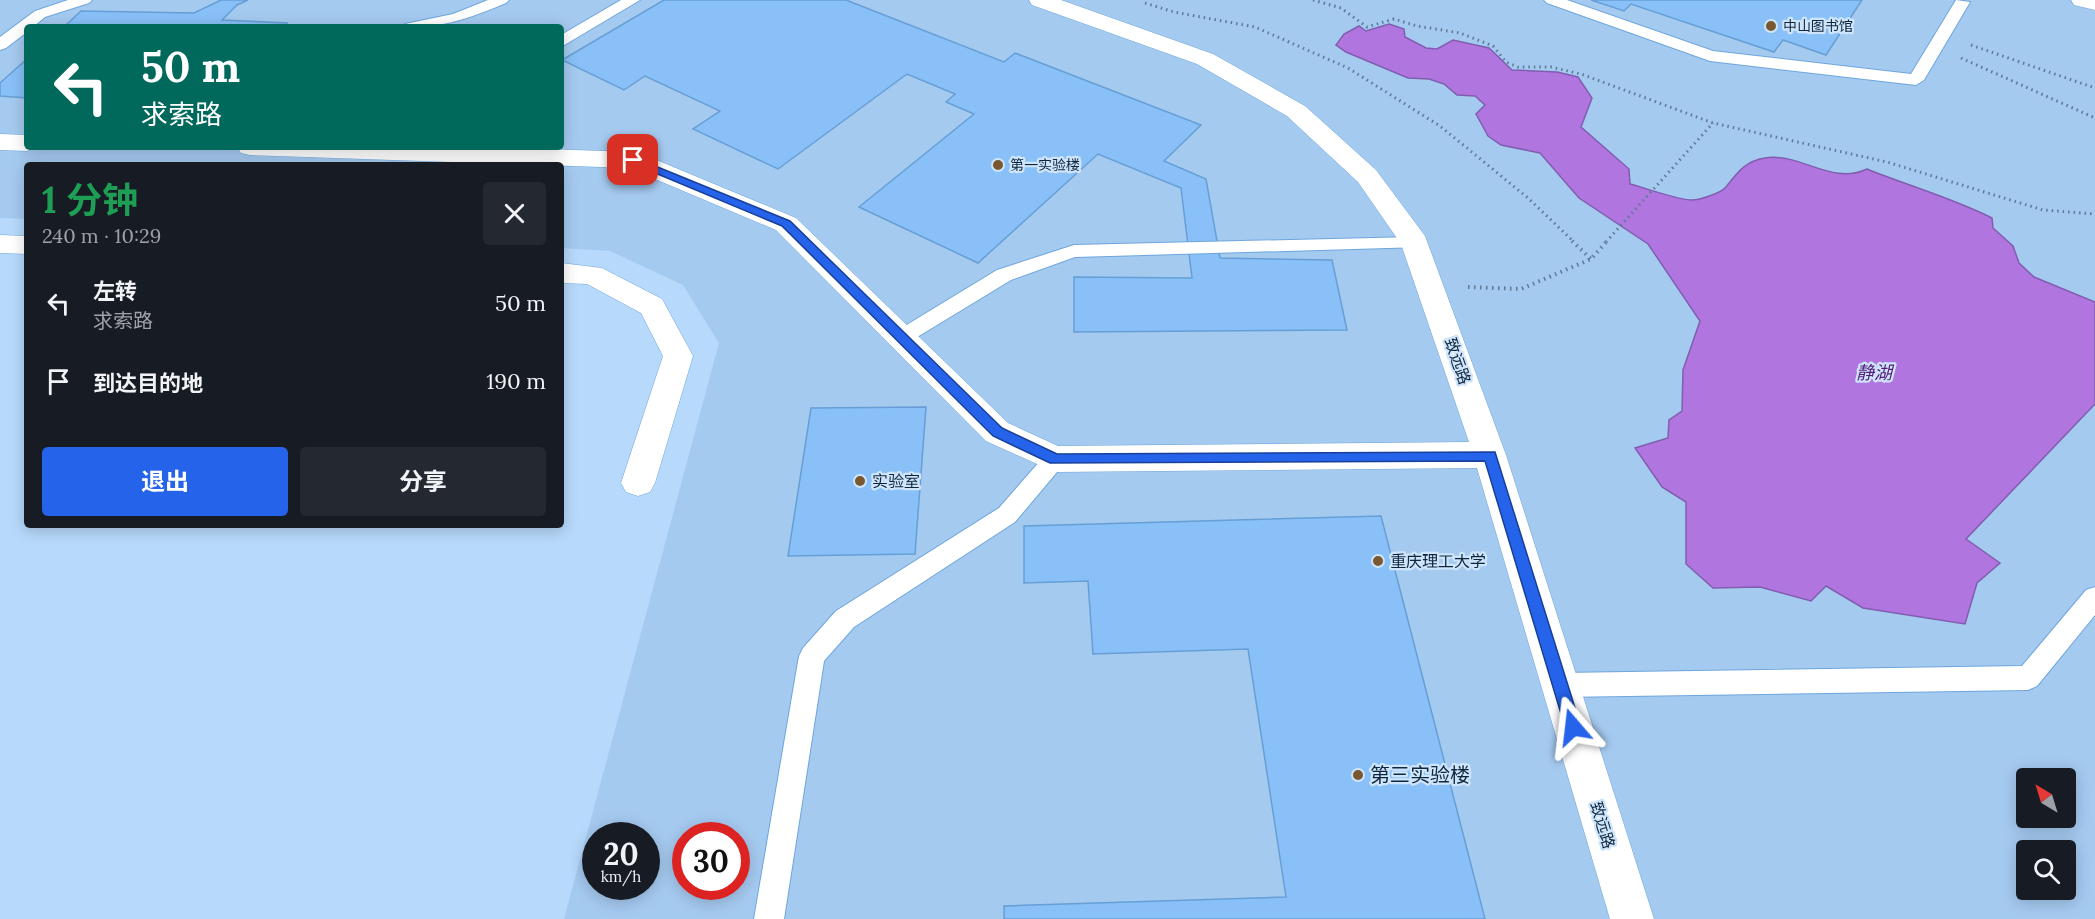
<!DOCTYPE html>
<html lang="zh">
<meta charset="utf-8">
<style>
:root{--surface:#171b24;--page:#242831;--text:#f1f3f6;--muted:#9ea1a6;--accent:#2563eb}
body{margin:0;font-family:Lora,"Noto Sans SC",serif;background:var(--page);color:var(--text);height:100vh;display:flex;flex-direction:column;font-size:22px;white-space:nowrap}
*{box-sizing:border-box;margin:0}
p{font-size:20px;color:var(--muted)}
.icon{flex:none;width:33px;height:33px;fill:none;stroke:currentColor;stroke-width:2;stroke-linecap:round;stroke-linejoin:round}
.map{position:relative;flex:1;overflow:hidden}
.drawer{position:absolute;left:24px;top:162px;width:540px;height:366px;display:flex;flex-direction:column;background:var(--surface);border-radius:6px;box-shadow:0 3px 15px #0003}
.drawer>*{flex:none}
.banner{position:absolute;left:24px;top:24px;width:540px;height:126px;border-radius:6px;box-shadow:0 3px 15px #0003;background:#00695c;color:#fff;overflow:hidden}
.needle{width:39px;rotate:322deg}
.tools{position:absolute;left:2016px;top:768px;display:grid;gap:12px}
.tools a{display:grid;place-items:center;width:60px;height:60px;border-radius:6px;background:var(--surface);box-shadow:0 3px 15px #0003;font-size:30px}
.speed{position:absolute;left:582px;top:822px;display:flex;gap:12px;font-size:30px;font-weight:700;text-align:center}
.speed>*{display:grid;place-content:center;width:78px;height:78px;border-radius:50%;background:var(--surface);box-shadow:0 3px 15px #0003;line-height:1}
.speed small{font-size:15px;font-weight:400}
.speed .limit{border:9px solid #d22;background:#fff;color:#111}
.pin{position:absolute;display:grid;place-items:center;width:51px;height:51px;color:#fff;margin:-26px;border-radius:12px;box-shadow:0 3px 9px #0006}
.me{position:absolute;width:66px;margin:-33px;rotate:343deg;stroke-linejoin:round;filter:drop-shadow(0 0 4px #0008)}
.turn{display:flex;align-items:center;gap:21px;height:126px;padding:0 18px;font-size:27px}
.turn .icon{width:78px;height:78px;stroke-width:2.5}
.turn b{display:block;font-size:42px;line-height:51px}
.round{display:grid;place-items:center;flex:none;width:63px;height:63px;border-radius:6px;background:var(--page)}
.overview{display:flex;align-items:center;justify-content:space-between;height:102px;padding:0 18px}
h1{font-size:36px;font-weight:700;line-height:45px;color:#1e9e55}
.cta{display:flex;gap:12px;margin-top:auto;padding:12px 18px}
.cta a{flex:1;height:69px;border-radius:6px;background:var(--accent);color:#fff;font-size:24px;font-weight:700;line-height:69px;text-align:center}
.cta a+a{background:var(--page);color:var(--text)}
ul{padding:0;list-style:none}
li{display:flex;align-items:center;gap:18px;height:78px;padding:0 18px}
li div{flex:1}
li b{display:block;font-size:22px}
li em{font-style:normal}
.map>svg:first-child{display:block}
.built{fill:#a5caf0;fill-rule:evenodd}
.water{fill:#b175e0;stroke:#805eaf;stroke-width:1.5}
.building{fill:#88c0f7;stroke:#669fd5;stroke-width:1.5}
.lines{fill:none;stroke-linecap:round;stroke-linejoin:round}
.lane-casing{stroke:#6da6dd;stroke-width:2}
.street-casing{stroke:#6da6dd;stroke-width:1}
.secondary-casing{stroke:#6da6dd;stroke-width:1}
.path-far1{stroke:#5e7a95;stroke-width:3;stroke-dasharray:1.5 4;stroke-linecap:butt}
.path{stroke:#5e7a95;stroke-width:4;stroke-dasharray:1.5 4.5;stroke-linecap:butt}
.lane{fill:#fff;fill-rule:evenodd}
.street{fill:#fff;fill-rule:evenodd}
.secondary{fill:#fff;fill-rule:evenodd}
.route{fill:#2563eb;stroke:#184099;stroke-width:1.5}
.poi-dot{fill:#79572f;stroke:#cee5fc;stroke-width:2}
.labels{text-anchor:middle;stroke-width:4.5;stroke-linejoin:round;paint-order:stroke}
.far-poi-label{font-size:14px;fill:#0f273c;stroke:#cee5fc;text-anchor:start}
.street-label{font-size:16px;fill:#0f273c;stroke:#cee5fc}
.poi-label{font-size:16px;fill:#0f273c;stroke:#cee5fc;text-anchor:start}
.water-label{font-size:18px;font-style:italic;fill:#561a7b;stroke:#cee5fc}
.near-poi-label{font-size:20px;fill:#0f273c;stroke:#cee5fc;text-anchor:start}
</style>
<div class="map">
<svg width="2095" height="919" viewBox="0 0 2095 919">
<rect width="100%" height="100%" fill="#b7d9fb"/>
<!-- built -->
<path class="built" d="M0 0H2095V919H564L719 343 683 285 610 251 561 248V165H27V219L0 218ZM27 27H561V147H27ZM2026 778H2066V818H2026ZM596 836H646V886H596ZM686 836H736V886H686ZM2026 850H2066V890H2026Z"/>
<!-- water -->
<path class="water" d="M1389 24 1404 29 1405 37 1426 48 1437 49 1453 40 1489 48 1512 70 1557 72 1578 77 1592 98 1581 127 1629 169 1630 184C1646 188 1677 200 1692 200 1700 200 1721 193 1726 187 1737 173 1745 161 1765 158 1800 152 1832 186 1867 169 1909 186 1952 198 1992 218L1993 228 2013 246 2019 263 2034 277 2095 302V404L1966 539 2000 563 1977 583 1965 624 1863 608 1826 586 1811 601 1760 587 1713 588 1686 564V502L1662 487 1635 448 1668 438 1669 420 1682 411 1683 370 1700 321 1648 244 1579 198 1540 153 1501 145 1488 136 1476 114 1485 105 1475 96 1457 95 1444 84 1429 79 1408 78 1346 52 1336 45 1344 34 1359 26 1366 31Z"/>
<!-- building -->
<g class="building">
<polygon points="221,0 248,0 237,5 222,20 287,23 284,27 64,27 81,11 194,13"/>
<polygon points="664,0 846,0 1004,62 1015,53 1201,125 1164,161 1206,179 1220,258 1332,260 1347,330 1074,332 1074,277 1192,278 1181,188 1098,154 978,263 859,207 974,114 946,102 955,94 907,74 778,169 693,129 720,111 645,76 624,90 562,60"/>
<polygon points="1591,0 1862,0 1826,55 1783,40 1774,52 1631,4 1624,11"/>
<polygon points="27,59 27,98 0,96 0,83"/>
<polygon points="926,407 915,554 788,556 811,408"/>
<polygon points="1381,516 1485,919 1004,919 1004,906 1286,897 1248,649 1093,654 1088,581 1024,583 1024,526"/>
</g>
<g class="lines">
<!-- lane casing -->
<g class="lane-casing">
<g id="lane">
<polygon points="68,0 92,0 89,3 45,17 33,27 27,27 27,32 6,48 0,50 0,37 35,11"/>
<path d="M488 0H509L506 3C467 19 446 27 403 27L405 24 453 14Z"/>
<polygon points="621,0 640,0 561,47 561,35"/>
<polygon points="1544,0 1567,0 1713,51 1911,74 1956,0 1970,2 1924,80 1916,85 1710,61 1547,3"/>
<polygon points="1415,237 1422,239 1425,243 1422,247 1075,257 1011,280 909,342 902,344 895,342 892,337 895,332 997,270 1074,245"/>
<polygon points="1055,450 1063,453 1066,459 1063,465 1015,522 854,627 824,661 784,919 754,919 799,656 803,648 836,611 999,508 1047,453"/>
<polygon points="2095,587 2095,615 2037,686 2028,690 1560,697 1551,693 1547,685 1551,677 1560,673 2022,666 2086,590"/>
</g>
</g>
<!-- street casing -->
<g class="street-casing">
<g id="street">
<polygon points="1029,0 1061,0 1213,54 1305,106 1376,170 1425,236 1506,455 1654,919 1610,919 1477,468 1055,472 986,441 776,230 629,168 250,155 241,153 237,147 484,147 633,152 642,154 796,218 1008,423 1058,446 1469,442 1401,244 1358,182 1287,116 1197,64 1032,5"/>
<polygon points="2071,0 2095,0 2095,10 2074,5"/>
<polygon points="0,134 27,135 27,147 37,147 27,151 0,150"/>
</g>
</g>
<!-- secondary casing -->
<g class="secondary-casing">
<g id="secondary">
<polygon points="0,235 27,236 27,254 0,253"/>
<polygon points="561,263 602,268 662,299 693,356 655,483 650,492 638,496 626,492 621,483 663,356 641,313 587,284 561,283"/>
</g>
</g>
<!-- path-far1 -->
<g class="path-far1">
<polyline points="1313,0 1341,8 1367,27 1394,19 1417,26 1460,33 1493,46 1506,62 1518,67 1551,67 1581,74 1713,123 1887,162 2043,210 2095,214"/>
<polyline points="1145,3 1174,12 1255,27 1348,68 1440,126 1528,198 1574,242"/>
<polyline points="1971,45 2095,88"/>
<polyline points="1961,58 2095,118"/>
<polyline points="1606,242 1713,123"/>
</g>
<!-- path -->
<g class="path">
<polyline points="1572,241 1591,259"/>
<polyline points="1468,287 1521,289 1591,259 1607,241"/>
</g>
<!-- lane -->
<use href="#lane" class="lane"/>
<!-- street -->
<use href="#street" class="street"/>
<!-- secondary -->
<use href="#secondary" class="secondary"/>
</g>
<!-- route -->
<polygon class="route" points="633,157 790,221 1002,428 1057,454 1495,452 1581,727 1579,732 1573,735 1567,732 1565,727 1485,461 1050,463 993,436 782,226 629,162 627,160"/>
<!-- markers -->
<g class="poi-dot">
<circle cx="1771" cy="26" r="6"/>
<circle cx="998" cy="165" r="6"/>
<circle cx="860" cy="481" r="6"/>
<circle cx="1378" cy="561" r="6"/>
<circle cx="1358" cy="775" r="6"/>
</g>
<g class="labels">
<!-- far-poi labels -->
<g class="far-poi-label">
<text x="1783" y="31">中山图书馆</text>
<text x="1010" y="170">第一实验楼</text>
</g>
<!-- street labels -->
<g class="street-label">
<text transform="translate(1458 361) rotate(71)" y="6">致远路</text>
<text transform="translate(1603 825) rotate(73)" y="6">致远路</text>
</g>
<!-- poi labels -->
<g class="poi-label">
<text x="872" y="487">实验室</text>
<text x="1390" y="567">重庆理工大学</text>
</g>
<!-- water labels -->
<g class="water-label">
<text x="1874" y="379">静湖</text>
</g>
<!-- near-poi labels -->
<g class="near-poi-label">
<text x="1370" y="782">第三实验楼</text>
</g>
</g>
</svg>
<div class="tools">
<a><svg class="needle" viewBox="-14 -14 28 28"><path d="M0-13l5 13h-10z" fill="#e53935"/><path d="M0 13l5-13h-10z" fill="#9ea1a6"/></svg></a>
<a><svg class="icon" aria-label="search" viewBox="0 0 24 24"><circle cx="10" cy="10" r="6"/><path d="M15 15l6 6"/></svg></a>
</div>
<div class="speed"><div>20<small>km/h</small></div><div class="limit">30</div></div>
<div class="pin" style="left:633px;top:160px;background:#d93025"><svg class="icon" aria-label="arrive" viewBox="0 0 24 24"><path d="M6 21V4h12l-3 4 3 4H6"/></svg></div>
<svg class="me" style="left:1573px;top:727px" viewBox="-20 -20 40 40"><path d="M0-17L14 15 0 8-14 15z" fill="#2563eb" stroke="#fff" stroke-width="4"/></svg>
<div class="banner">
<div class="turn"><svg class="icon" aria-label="left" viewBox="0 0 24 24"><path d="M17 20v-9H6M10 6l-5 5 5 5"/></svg><div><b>50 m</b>求索路</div></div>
</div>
<section class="drawer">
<div class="overview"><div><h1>1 分钟</h1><p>240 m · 10:29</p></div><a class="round"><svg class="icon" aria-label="close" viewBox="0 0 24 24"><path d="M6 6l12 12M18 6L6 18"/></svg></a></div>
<ul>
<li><svg class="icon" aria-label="left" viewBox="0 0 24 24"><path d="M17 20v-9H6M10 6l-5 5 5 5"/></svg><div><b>左转</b><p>求索路</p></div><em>50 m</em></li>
<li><svg class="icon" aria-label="arrive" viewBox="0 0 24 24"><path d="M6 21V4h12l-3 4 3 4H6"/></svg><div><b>到达目的地</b></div><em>190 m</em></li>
</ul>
<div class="cta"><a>退出</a><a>分享</a></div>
</section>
</div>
